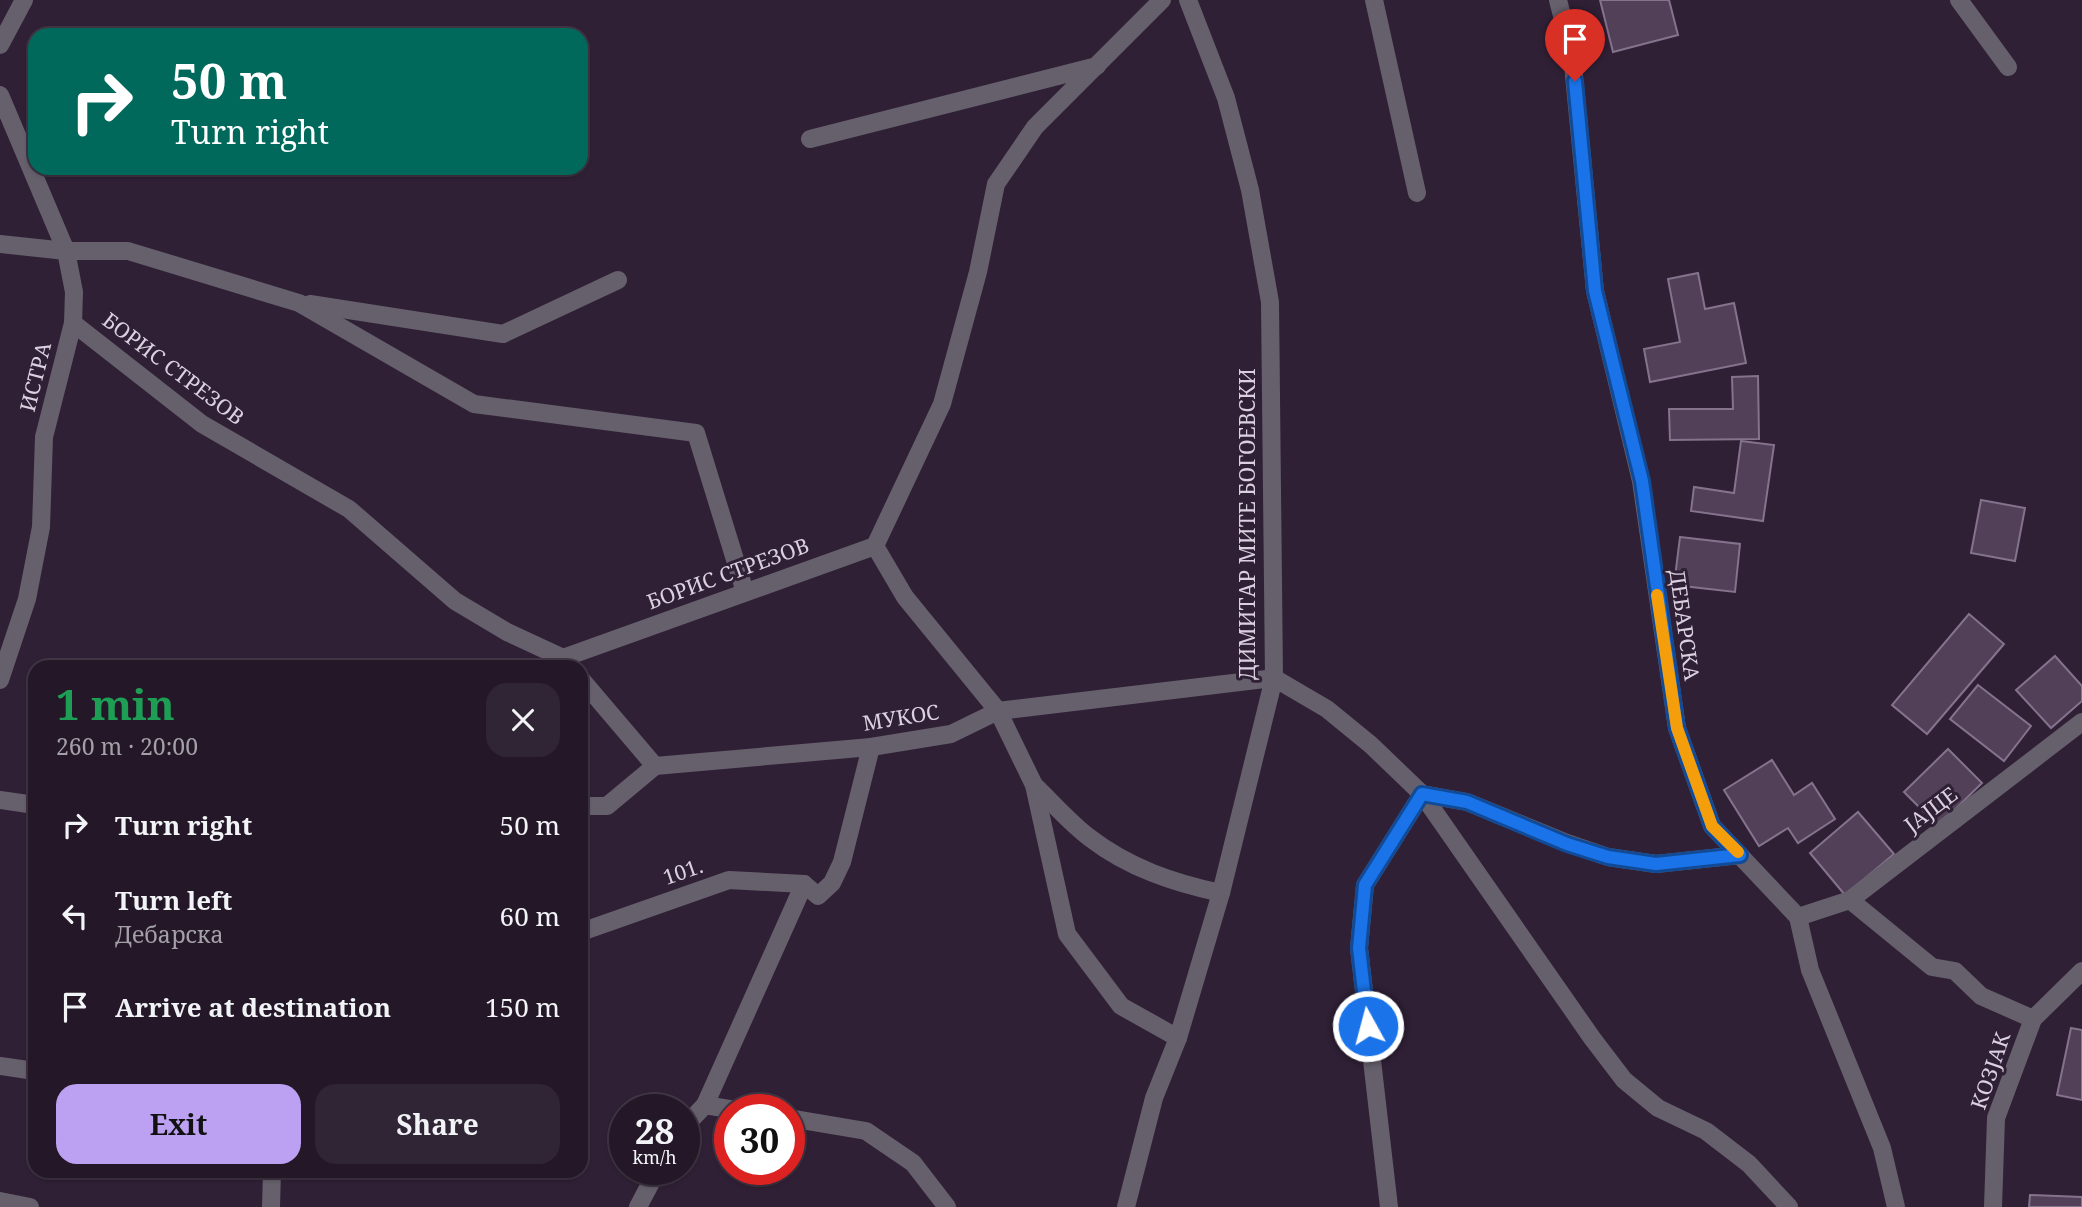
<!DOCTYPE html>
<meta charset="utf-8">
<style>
:root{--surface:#241828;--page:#302534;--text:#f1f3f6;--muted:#a3a0a8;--line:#413745;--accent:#bca0f2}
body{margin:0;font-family:"Noto Serif",serif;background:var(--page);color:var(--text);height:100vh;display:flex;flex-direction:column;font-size:26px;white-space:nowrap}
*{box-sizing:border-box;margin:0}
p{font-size:23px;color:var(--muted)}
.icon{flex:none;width:38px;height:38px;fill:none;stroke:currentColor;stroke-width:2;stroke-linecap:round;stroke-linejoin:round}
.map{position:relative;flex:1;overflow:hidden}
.panel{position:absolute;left:28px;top:660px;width:560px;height:518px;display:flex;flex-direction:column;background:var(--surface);border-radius:21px;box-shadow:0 2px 5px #0004,0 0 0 2px var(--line)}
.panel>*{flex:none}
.guide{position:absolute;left:28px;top:28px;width:560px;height:147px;border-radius:21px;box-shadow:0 2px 5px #0004,0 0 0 2px var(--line);background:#00695c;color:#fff;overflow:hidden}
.speed{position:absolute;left:609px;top:1094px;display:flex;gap:14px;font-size:35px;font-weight:700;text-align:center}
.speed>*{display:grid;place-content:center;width:91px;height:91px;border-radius:50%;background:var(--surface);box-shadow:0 2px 5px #0004,0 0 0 2px var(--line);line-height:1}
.speed small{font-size:18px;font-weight:400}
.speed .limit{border:10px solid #d22;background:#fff;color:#111}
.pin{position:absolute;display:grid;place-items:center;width:60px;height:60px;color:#fff;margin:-72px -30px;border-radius:50% 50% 50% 0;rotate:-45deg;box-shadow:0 0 7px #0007}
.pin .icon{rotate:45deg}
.me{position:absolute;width:77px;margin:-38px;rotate:353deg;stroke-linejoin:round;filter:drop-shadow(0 0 5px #0008)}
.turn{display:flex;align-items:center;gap:24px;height:147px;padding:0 28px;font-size:32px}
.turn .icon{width:91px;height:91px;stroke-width:2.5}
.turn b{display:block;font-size:49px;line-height:60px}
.round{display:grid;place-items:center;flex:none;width:74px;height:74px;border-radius:21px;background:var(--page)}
.overview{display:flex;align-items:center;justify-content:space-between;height:119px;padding:0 28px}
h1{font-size:42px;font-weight:700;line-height:52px;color:#1e9e55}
.button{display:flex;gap:14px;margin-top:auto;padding:14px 28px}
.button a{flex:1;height:80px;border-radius:21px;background:var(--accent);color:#111;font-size:28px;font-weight:700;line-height:80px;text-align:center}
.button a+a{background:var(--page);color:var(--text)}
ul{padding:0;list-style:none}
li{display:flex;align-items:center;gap:21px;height:91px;padding:0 28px}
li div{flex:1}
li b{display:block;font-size:26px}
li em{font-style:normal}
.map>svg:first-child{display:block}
.building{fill:#514058;stroke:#85728d;stroke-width:2}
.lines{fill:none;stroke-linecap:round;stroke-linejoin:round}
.minor{stroke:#66606d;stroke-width:18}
.route-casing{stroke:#114b97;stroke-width:18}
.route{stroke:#1a73e8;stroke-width:12}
.slow{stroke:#f59e0b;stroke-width:12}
.labels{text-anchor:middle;stroke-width:6;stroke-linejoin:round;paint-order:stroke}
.street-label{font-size:21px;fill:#dad0df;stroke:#302036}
</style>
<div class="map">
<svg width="2082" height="1207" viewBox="0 0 2082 1207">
<rect width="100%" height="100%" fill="#302036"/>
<!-- building -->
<g class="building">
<polygon points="1600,0 1669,0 1678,35 1613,52"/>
<polygon points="1698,273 1705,309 1734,303 1746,363 1650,382 1644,349 1680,342 1668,279"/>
<polygon points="1758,376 1759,439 1670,440 1669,409 1733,409 1732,377"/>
<polygon points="1741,441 1774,445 1763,521 1691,511 1694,487 1734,493"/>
<polygon points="1981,500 2025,508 2015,561 1971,553"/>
<polygon points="1680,537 1740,544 1735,592 1674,585"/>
<polygon points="1969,614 2004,644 1927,734 1892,705"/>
<polygon points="2055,656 2082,686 2082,701 2051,728 2016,690"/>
<polygon points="1978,685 2031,726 2004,761 1950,719"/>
<polygon points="1948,749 1982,783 1938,826 1904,792"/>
<polygon points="1772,760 1794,795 1812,783 1835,819 1798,843 1788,828 1759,846 1724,790"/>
<polygon points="1858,812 1894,854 1845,895 1810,853"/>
<polygon points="2071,1028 2082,1030 2082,1100 2057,1095"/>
<polygon points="2030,1195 2082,1197 2082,1207 2029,1207"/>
</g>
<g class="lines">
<!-- minor -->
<g class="minor">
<polyline points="1374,0 1417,193"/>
<polyline points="1558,0 1572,55 1595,291 1641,481 1677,728 1712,826 1798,917 1810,970 1882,1148 1896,1207"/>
<polyline points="1959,0 2008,67"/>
<polyline points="0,45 24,0"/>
<polyline points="0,95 66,251 74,292 73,323 44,437 41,527 27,599 0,680"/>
<polyline points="810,139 1097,66"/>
<polyline points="0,244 66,251 128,251 299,303 474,404 696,433 745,592"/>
<polyline points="310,304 503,334 618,280"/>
<polyline points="73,323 202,424 349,509 455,601 507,632 563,658 875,546 942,404 978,272 996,184 1035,127 1162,0"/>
<polyline points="875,546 905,597 998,711 1034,785 1067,934 1121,1006 1178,1038"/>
<polyline points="581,679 655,766"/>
<polyline points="655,766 871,747 951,734 998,711 1274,678 1327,709 1371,745 1422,794 1592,1038 1624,1080 1658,1108 1706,1131 1749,1164 1789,1207"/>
<path d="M1034 785C1053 803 1070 823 1090 838 1129 868 1174 883 1221 893"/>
<polyline points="0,800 35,805"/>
<polyline points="581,806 607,806 655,766"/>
<polyline points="1850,900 1932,967 1955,971 1981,996 2033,1019"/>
<polyline points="1798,917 1850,900 2082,722"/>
<polyline points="581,932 729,880 804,884"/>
<polyline points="0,1066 35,1071"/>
<polyline points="705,1105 735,1110"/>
<polyline points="789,1118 866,1131 913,1163 947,1207"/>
<polyline points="684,1127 705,1105 804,884 818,896 832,883 842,862 871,747"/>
<polyline points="0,1201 30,1207"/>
<polyline points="271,1207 272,1171"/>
<polyline points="638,1207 658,1169"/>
<polyline points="1126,1207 1154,1098 1178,1038 1221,893 1274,678 1270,302 1250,190 1226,98 1188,0"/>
<polyline points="1389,1207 1359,948 1365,885 1422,794 1467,802 1567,843 1608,857 1656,864 1740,855"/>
<polyline points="1993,1207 1996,1118 2033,1019 2082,971"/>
</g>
</g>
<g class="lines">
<!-- route casing -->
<g class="route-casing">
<polyline id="route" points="1368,1026 1359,948 1365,885 1422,794 1467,802 1567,844 1608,857 1656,864 1740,855 1712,826 1677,728 1642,481 1595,291 1575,81"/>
</g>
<!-- route -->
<use href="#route" class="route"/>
<!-- slow -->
<polyline class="slow" points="1657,595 1677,728 1712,826 1738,852"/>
</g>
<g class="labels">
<!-- street labels -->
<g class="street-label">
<text transform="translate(173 369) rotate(37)" y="7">БОРИС СТРЕЗОВ</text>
<text transform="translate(36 377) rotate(-76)" y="7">ИСТРА</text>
<text transform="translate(1248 524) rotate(-90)" y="7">ДИМИТАР МИТЕ БОГОЕВСКИ</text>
<text transform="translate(728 574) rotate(-20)" y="7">БОРИС СТРЕЗОВ</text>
<text transform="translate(1684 625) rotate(82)" y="7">ДЕБАРСКА</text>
<text transform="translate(901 718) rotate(-9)" y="7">МУКОС</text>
<text transform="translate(1931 810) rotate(-37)" y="7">ЈАЈЦЕ</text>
<text transform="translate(683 872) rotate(-19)" y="7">101.</text>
<text transform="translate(1991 1071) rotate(-71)" y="7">КОЗЈАК</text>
</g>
</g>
</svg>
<div class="speed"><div>28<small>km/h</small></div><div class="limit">30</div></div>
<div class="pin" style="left:1575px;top:81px;background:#d93025"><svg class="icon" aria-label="arrive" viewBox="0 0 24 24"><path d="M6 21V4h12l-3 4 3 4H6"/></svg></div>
<svg class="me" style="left:1368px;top:1026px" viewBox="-20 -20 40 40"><circle r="17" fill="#1a73e8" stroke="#fff" stroke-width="3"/><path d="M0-11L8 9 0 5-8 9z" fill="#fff"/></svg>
<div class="guide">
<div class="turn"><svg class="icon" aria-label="right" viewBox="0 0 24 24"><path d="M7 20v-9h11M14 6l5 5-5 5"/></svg><div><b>50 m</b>Turn right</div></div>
</div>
<section class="panel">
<div class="overview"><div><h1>1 min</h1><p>260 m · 20:00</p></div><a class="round"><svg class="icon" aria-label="close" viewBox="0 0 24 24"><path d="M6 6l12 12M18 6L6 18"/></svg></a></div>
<ul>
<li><svg class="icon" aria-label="right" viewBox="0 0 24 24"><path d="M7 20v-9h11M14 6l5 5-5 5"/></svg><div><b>Turn right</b></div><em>50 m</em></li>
<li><svg class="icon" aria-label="left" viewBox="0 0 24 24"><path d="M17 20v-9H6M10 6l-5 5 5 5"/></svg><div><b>Turn left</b><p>Дебарска</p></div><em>60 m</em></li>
<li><svg class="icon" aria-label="arrive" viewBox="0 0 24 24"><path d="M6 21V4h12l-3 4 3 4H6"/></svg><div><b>Arrive at destination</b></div><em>150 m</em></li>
</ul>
<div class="button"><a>Exit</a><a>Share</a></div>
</section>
</div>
